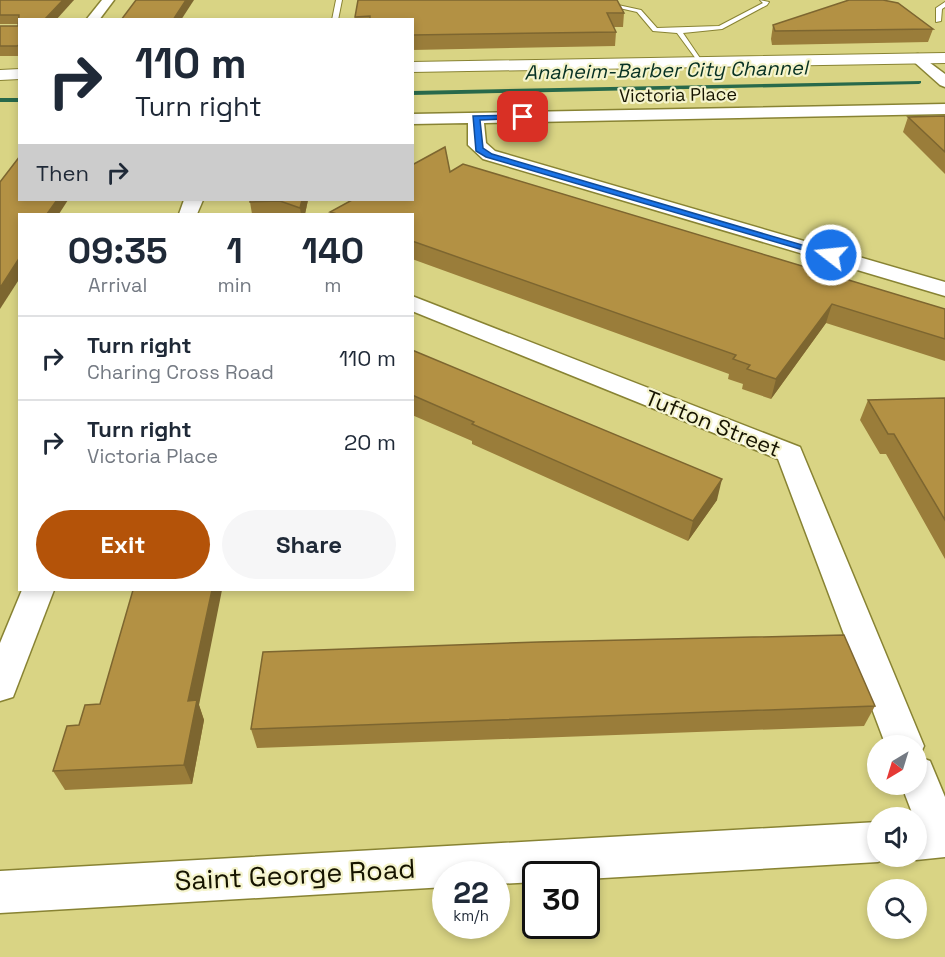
<!DOCTYPE html>
<style>
:root{--surface:#fff;--page:#f6f6f7;--text:#1f2937;--muted:#747a83;--line:#e0e1e3;--accent:#b45309}
body{margin:0;font-family:"Space Grotesk",sans-serif;background:var(--page);color:var(--text);height:100vh;display:flex;flex-direction:column;font-size:22px;white-space:nowrap}
*{box-sizing:border-box;margin:0}
p{font-size:20px;color:var(--muted)}
.icon{flex:none;width:33px;height:33px;fill:none;stroke:currentColor;stroke-width:2;stroke-linecap:round;stroke-linejoin:round}
.map{position:relative;flex:1;overflow:hidden}
.side{position:absolute;left:18px;top:213px;width:396px;height:378px;display:flex;flex-direction:column;background:var(--surface);border-radius:0px;box-shadow:0 3px 9px #0003}
.side>*{flex:none}
.top-card{position:absolute;left:18px;top:18px;width:396px;height:183px;border-radius:0px;box-shadow:0 3px 9px #0003;background:#fff;color:var(--text);overflow:hidden}
.needle{width:39px;rotate:218deg}
.controls{position:absolute;left:867px;top:735px;display:grid;gap:12px}
.controls a{display:grid;place-items:center;width:60px;height:60px;border-radius:50%;background:var(--surface);box-shadow:0 3px 9px #0003;font-size:30px}
.speed{position:absolute;left:432px;top:861px;display:flex;gap:12px;font-size:30px;font-weight:700;text-align:center}
.speed>*{display:grid;place-content:center;width:78px;height:78px;border-radius:50%;background:var(--surface);box-shadow:0 3px 9px #0003;line-height:1}
.speed small{font-size:15px;font-weight:400}
.speed .limit{border:3px solid #111;border-radius:9px;background:#fff;color:#111}
.pin{position:absolute;display:grid;place-items:center;width:51px;height:51px;color:#fff;margin:-26px;border-radius:12px;box-shadow:0 3px 9px #0006}
.me{position:absolute;width:66px;margin:-33px;rotate:286deg;stroke-linejoin:round;filter:drop-shadow(0 0 4px #0008)}
.turn{display:flex;align-items:center;gap:21px;height:126px;padding:0 18px;font-size:27px}
.turn .icon{width:78px;height:78px;stroke-width:2.5}
.turn b{display:block;font-size:42px;line-height:51px}
.then{display:flex;align-items:center;height:57px;padding:0 18px;background:#0003;gap:12px;font-size:22px}
.eta{display:flex;justify-content:space-evenly;align-items:center;height:102px;text-align:center}
.eta b{font-size:36px;font-weight:800;line-height:42px}
.button{display:flex;gap:12px;margin-top:auto;padding:12px 18px}
.button a{flex:1;height:69px;border-radius:36px;background:var(--accent);color:#fff;font-size:24px;font-weight:800;line-height:69px;text-align:center}
.button a+a{background:var(--page);color:var(--text)}
ul{padding:0;list-style:none}
li{display:flex;align-items:center;gap:18px;height:84px;padding:0 18px;border-top:2px solid var(--line)}
li div{flex:1}
li b{display:block;font-size:22px}
li em{font-style:normal}
.map>svg:first-child{display:block}
.lines{fill:none;stroke-linecap:round;stroke-linejoin:round}
.stream{fill:#28694b;fill-rule:evenodd}
.lane-casing{stroke:#888333;stroke-width:2}
.street-casing{stroke:#888333;stroke-width:3}
.secondary-casing{stroke:#888333;stroke-width:2}
.lane{fill:#fff;fill-rule:evenodd}
.street{fill:#fff;fill-rule:evenodd}
.secondary{fill:#fff;fill-rule:evenodd}
.wall{fill:#9a7d3a}
.shaded-wall{fill:#7d6630}
.building{fill:#b39144;stroke:#7d6630;stroke-width:1.5}
.route{fill:#1a73e8;stroke:#114b97;stroke-width:1.5}
.labels{text-anchor:middle;stroke-width:4.5;stroke-linejoin:round;paint-order:stroke}
.far-street-label{font-size:18px;fill:#161400;stroke:#f5f4cd}
.far-water-label{font-size:20px;font-style:italic;fill:#073123;stroke:#f5f4cd}
.street-label{font-size:22px;fill:#161400;stroke:#f5f4cd}
.near-street-label{font-size:27px;fill:#161400;stroke:#f5f4cd}
</style>
<div class="map">
<svg width="945" height="957" viewBox="0 0 945 957">
<rect width="100%" height="100%" fill="#d9d484"/>
<g class="lines">
<!-- stream -->
<g class="stream">
<polygon points="921,81 921,83 919,84 412,95 412,91"/>
<rect x="0" y="98" width="20" height="4"/>
</g>
<!-- lane casing -->
<g class="lane-casing">
<g id="lane">
<polygon points="336,0 342,0 338,20 332,20"/>
<polygon points="584,0 595,0 641,10 657,28 719,26 763,3 760,0 769,2 767,5 722,29 683,33 702,61 699,63 677,33 653,31 637,12"/>
<polygon points="945,2 945,7 942,9 941,21 936,22 936,8"/>
</g>
</g>
<!-- street casing -->
<g class="street-casing">
<g id="street">
<polygon points="102,0 114,0 99,20 86,20"/>
<polygon points="918,54 945,74 945,87 940,85 913,61 913,55"/>
<polygon points="945,104 945,114 484,123 486,143 495,151 945,282 945,296 483,159 468,145 468,123 412,124 412,114"/>
<polygon points="184,200 203,200 197,214 179,214"/>
<polygon points="412,296 800,447 924,746 919,757 930,761 945,797 945,857 916,860 908,856 916,856 916,818 914,818 901,784 916,784 916,746 886,746 778,459 412,311"/>
<polygon points="22,590 54,590 13,697 0,701 0,643"/>
<polygon points="878,822 878,856 891,856 878,862 586,879 586,874 536,874 536,882 496,884 496,874 446,874 446,887 0,913 0,871"/>
</g>
</g>
<!-- secondary casing -->
<g class="secondary-casing">
<g id="secondary">
<polygon points="945,53 945,63 412,72 412,62"/>
<polygon points="20,69 20,79 0,80 0,70"/>
</g>
</g>
<!-- lane -->
<use href="#lane" class="lane"/>
<!-- street -->
<use href="#street" class="street"/>
<!-- secondary -->
<use href="#secondary" class="secondary"/>
</g>
<!-- wall -->
<g class="wall">
<polygon points="0,0 74,0 20,20 20,56 0,56 0,26 18,26 19,24 0,24"/>
<polygon points="624,13 623,27 614,27 616,32 615,46 412,50 412,20 355,20 355,17"/>
<polygon points="773,25 933,29 928,42 772,45 771,39"/>
<polygon points="945,116 945,174 903,132 908,117"/>
<polygon points="445,147 450,172 463,164 945,309 945,361 826,323 771,399 742,389 743,384 728,379 729,374 412,259 412,214 331,214 330,212 352,200 412,200 412,165"/>
<polygon points="308,200 305,214 252,214 250,202"/>
<polygon points="412,350 717,500 688,541 472,444 472,441 412,415"/>
<polygon points="945,398 945,559 886,454 880,454 860,420 868,400"/>
<polygon points="100,704 199,705 204,720 192,784 65,790 53,771 79,725"/>
<polygon points="875,706 864,726 257,748 251,729"/>
</g>
<!-- shaded-wall -->
<g class="shaded-wall">
<polygon points="63,0 74,0 56,20 44,20"/>
<polygon points="186,0 194,0 181,20 173,20"/>
<polygon points="57,200 68,200 59,214 47,214"/>
<polygon points="302,200 308,200 305,214 301,214 300,208"/>
<polygon points="20,257 20,278 0,309 0,288"/>
<polygon points="832,304 826,323 771,399 776,379"/>
<polygon points="722,479 717,500 688,541 693,521"/>
<polygon points="212,590 222,590 199,705 204,720 192,784 184,765 188,701"/>
</g>
<!-- building -->
<g class="building">
<polygon points="0,0 63,0 44,20 20,20 20,44 17,46 0,46 0,26 18,26 19,15 0,15"/>
<polygon points="136,0 186,0 173,20 121,20"/>
<polygon points="358,0 617,0 624,13 607,13 616,32 412,35 412,20 370,20 370,16 355,17"/>
<polygon points="849,0 883,0 898,3 933,29 775,31 773,25"/>
<polygon points="945,116 945,152 908,117"/>
<polygon points="445,147 450,172 463,164 945,309 945,339 832,304 776,379 747,369 750,365 733,359 736,355 412,241 412,214 337,214 330,212 352,200 412,200 412,165"/>
<polygon points="20,156 20,200 57,200 47,214 20,214 20,257 0,288 0,182"/>
<polygon points="250,200 302,200 300,208 280,201 250,202"/>
<polygon points="412,350 722,479 693,521 472,424 474,422 412,395"/>
<polygon points="945,398 945,520 894,434 888,434 868,400"/>
<polygon points="133,590 212,590 188,701 197,700 184,765 53,771 67,726 79,725 85,705 100,704"/>
<polygon points="844,635 875,706 251,729 263,652 539,642"/>
</g>
<!-- route -->
<polygon class="route" points="523,115 526,118 480,120 483,148 492,154 836,255 827,257 486,157 476,151 473,116"/>
<g class="labels">
<!-- far-street labels -->
<g class="far-street-label">
<text transform="translate(678 95) rotate(-1)" y="6">Victoria Place</text>
</g>
<!-- far-water labels -->
<g class="far-water-label">
<text transform="translate(666 70) rotate(-1)" y="7">Anaheim-Barber City Channel</text>
</g>
<!-- street labels -->
<g class="street-label">
<text transform="translate(713 423) rotate(22)" y="8">Tufton Street</text>
</g>
<!-- near-street labels -->
<g class="near-street-label">
<text transform="translate(295 875) rotate(-3)" y="9">Saint George Road</text>
</g>
</g>
</svg>
<div class="controls">
<a><svg class="needle" viewBox="-14 -14 28 28"><path d="M0-13l5 13h-10z" fill="#e53935"/><path d="M0 13l5-13h-10z" fill="#747a83"/></svg></a>
<a><svg class="icon" aria-label="sound" viewBox="0 0 24 24"><path d="M4 9h4l5-4v14l-5-4H4zM17 9q2 3 0 6"/></svg></a>
<a><svg class="icon" aria-label="search" viewBox="0 0 24 24"><circle cx="10" cy="10" r="6"/><path d="M15 15l6 6"/></svg></a>
</div>
<div class="speed"><div>22<small>km/h</small></div><div class="limit">30</div></div>
<div class="pin" style="left:523px;top:117px;background:#d93025"><svg class="icon" aria-label="arrive" viewBox="0 0 24 24"><path d="M6 21V4h12l-3 4 3 4H6"/></svg></div>
<svg class="me" style="left:831px;top:255px" viewBox="-20 -20 40 40"><circle r="17" fill="#1a73e8" stroke="#fff" stroke-width="3"/><path d="M0-11L8 9 0 5-8 9z" fill="#fff"/></svg>
<div class="top-card">
<div class="turn"><svg class="icon" aria-label="right" viewBox="0 0 24 24"><path d="M7 20v-9h11M14 6l5 5-5 5"/></svg><div><b>110 m</b>Turn right</div></div>
<div class="then">Then<svg class="icon" aria-label="right" viewBox="0 0 24 24"><path d="M7 20v-9h11M14 6l5 5-5 5"/></svg></div>
</div>
<section class="side">
<div class="eta">
<div><b>09:35</b><p>Arrival</p></div>
<div><b>1</b><p>min</p></div>
<div><b>140</b><p>m</p></div>
</div>
<ul>
<li><svg class="icon" aria-label="right" viewBox="0 0 24 24"><path d="M7 20v-9h11M14 6l5 5-5 5"/></svg><div><b>Turn right</b><p>Charing Cross Road</p></div><em>110 m</em></li>
<li><svg class="icon" aria-label="right" viewBox="0 0 24 24"><path d="M7 20v-9h11M14 6l5 5-5 5"/></svg><div><b>Turn right</b><p>Victoria Place</p></div><em>20 m</em></li>
</ul>
<div class="button"><a>Exit</a><a>Share</a></div>
</section>
</div>
